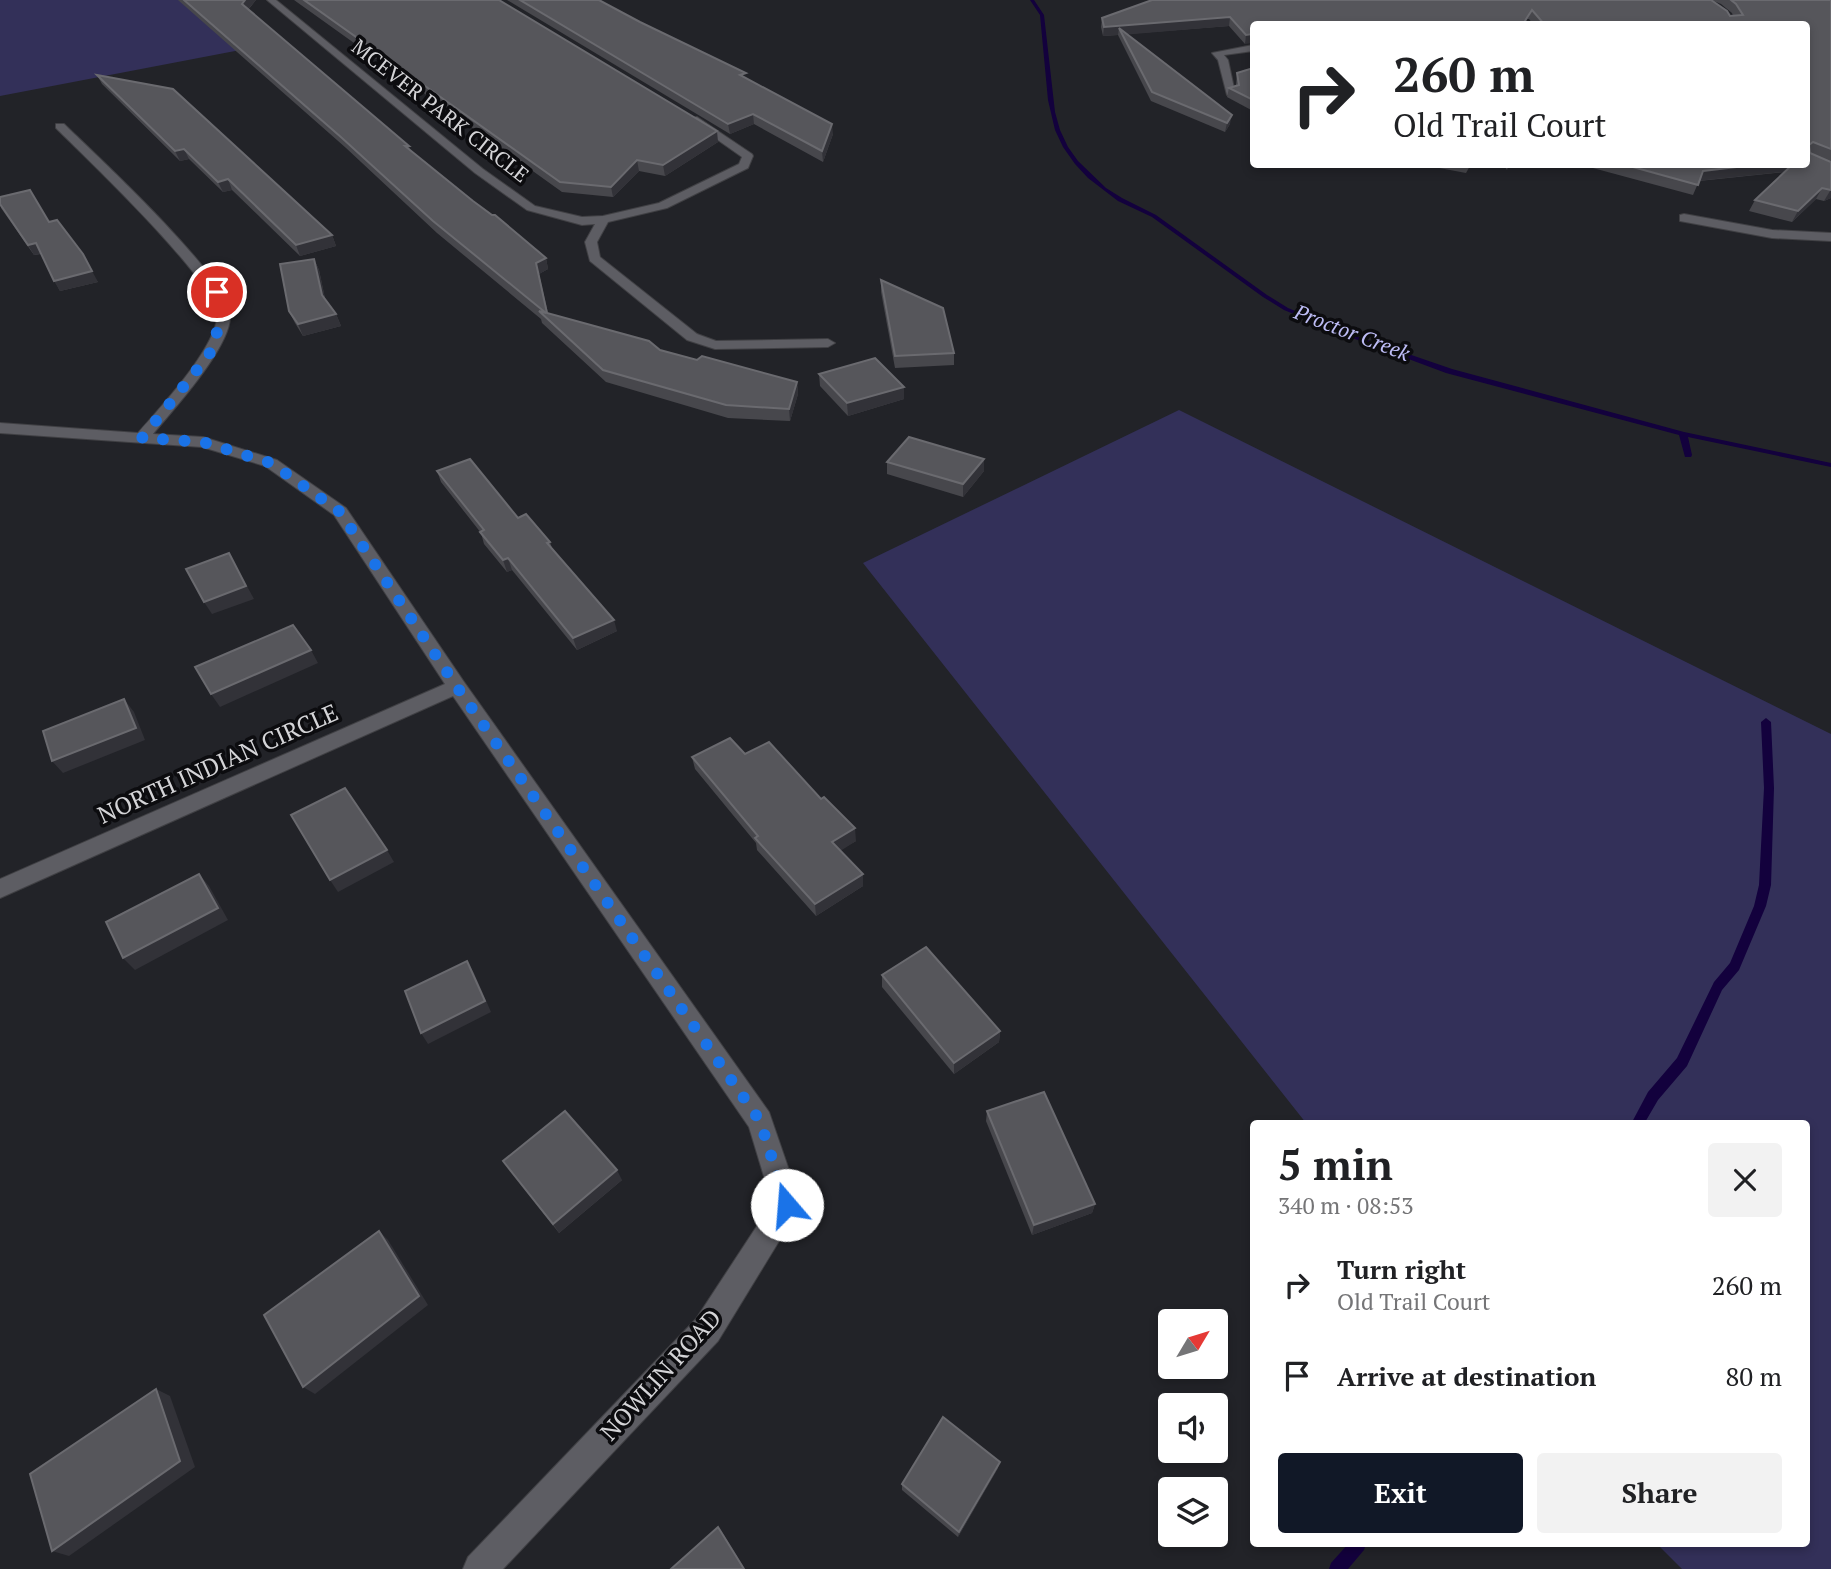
<!DOCTYPE html>
<meta charset="utf-8">
<style>
:root{--surface:#fff;--page:#f2f2f2;--text:#202124;--muted:#757577;--accent:#111827}
body{margin:0;font-family:"PT Serif",serif;background:var(--page);color:var(--text);height:100vh;display:flex;flex-direction:column;font-size:26px;white-space:nowrap}
*{box-sizing:border-box;margin:0}
p{font-size:23px;color:var(--muted)}
.icon{flex:none;width:38px;height:38px;fill:none;stroke:currentColor;stroke-width:2;stroke-linecap:round;stroke-linejoin:round}
.map{position:relative;flex:1;overflow:hidden}
.details{position:absolute;left:1250px;top:1120px;width:560px;height:427px;display:flex;flex-direction:column;background:var(--surface);border-radius:7px;box-shadow:0 4px 10px #0003}
.details>*{flex:none}
.top-card{position:absolute;left:1250px;top:21px;width:560px;height:147px;border-radius:7px;box-shadow:0 4px 10px #0003;background:#fff;color:var(--text);overflow:hidden}
.needle{width:46px;rotate:52deg}
.controls{position:absolute;left:1158px;top:1309px;display:grid;gap:14px}
.controls a{display:grid;place-items:center;width:70px;height:70px;border-radius:7px;background:var(--surface);box-shadow:0 4px 10px #0003;font-size:35px}
.pin{position:absolute;display:grid;place-items:center;width:60px;height:60px;color:#fff;margin:-30px;border:4px solid #fff;border-radius:50%;box-shadow:0 2px 7px #0007}
.me{position:absolute;width:77px;margin:-38px;rotate:342deg;stroke-linejoin:round;filter:drop-shadow(0 0 5px #0008)}
.turn{display:flex;align-items:center;gap:24px;height:147px;padding:0 28px;font-size:32px}
.turn .icon{width:91px;height:91px;stroke-width:2.5}
.turn b{display:block;font-size:49px;line-height:60px}
.round{display:grid;place-items:center;flex:none;width:74px;height:74px;border-radius:7px;background:var(--page)}
.summary{display:flex;align-items:center;justify-content:space-between;height:119px;padding:0 28px}
h1{font-size:42px;font-weight:700;line-height:52px}
.primary-button{display:flex;gap:14px;margin-top:auto;padding:14px 28px}
.primary-button a{flex:1;height:80px;border-radius:7px;background:var(--accent);color:#fff;font-size:28px;font-weight:700;line-height:80px;text-align:center}
.primary-button a+a{background:var(--page);color:var(--text)}
ul{padding:0;list-style:none}
li{display:flex;align-items:center;gap:21px;height:91px;padding:0 28px}
li div{flex:1}
li b{display:block;font-size:26px}
li em{font-style:normal}
.map>svg:first-child{display:block}
.green{fill:#333059}
.lines{fill:none;stroke-linecap:round;stroke-linejoin:round}
.stream{fill:#13013d;fill-rule:evenodd}
.minor-casing{stroke:#404044;stroke-width:2}
.minor{fill:#5d5d63;fill-rule:evenodd}
.wall{fill:#47474c}
.shaded-wall{fill:#323238}
.building{fill:#56565b;stroke:#6a6a6f;stroke-width:2}
.route{stroke:#1a73e8;stroke-width:12;stroke-dasharray:0 21.6}
.labels{text-anchor:middle;stroke-width:7;stroke-linejoin:round;paint-order:stroke}
.far-street-label{font-size:21px;fill:#d4d4d7;stroke:#0c0c0f}
.far-water-label{font-size:21px;font-style:italic;fill:#bcbbf4;stroke:#0c0c0f}
.street-label{font-size:24px;fill:#d4d4d7;stroke:#0c0c0f}
</style>
<div class="map">
<svg width="1831" height="1569" viewBox="0 0 1831 1569">
<rect width="100%" height="100%" fill="#222328"/>
<!-- green -->
<g class="green">
<polygon points="0,0 212,0 256,47 0,96"/>
<polygon points="1179,410 1831,734 1831,1569 1682,1569 1657,1544 1806,1544 1806,1124 1306,1123 863,563"/>
</g>
<g class="lines">
<!-- stream -->
<g class="stream">
<polygon points="1030,0 1034,0 1044,15 1055,112 1060,130 1068,147 1078,161 1106,188 1122,198 1156,215 1267,295 1288,308 1359,337 1452,369 1684,432 1831,463 1831,467 1688,437 1692,455 1691,457 1685,457 1679,435 1446,373 1355,339 1284,310 1263,297 1152,217 1118,201 1088,178 1075,164 1063,147 1055,130 1048,100 1040,15"/>
<polygon points="1766,718 1771,722 1774,788 1771,885 1766,906 1739,970 1722,990 1687,1066 1658,1100 1644,1124 1631,1124 1648,1092 1677,1058 1714,982 1730,963 1754,906 1759,885 1764,788 1761,722"/>
<polygon points="1348,1544 1366,1544 1364,1550 1348,1569 1329,1569 1331,1563"/>
</g>
<!-- minor casing -->
<g class="minor-casing">
<g id="minor">
<polygon points="267,0 276,0 483,169 535,206 582,217 603,216 659,203 739,164 742,157 688,119 697,117 752,154 753,156 748,168 667,208 608,222 597,242 600,257 697,334 716,341 828,339 835,343 828,347 715,349 687,340 590,261 585,242 595,224 582,225 527,210 475,173"/>
<polygon points="1253,45 1253,51 1224,55 1228,60 1235,93 1227,95 1218,60 1212,53"/>
<path d="M56 124H64C96 155 226 275 230 313 234 344 173 410 153 434L203 437 277 460 346 508 464 682 769 1112 801 1205 718 1341 503 1569H463L468 1557 696 1319 772 1203 749 1127 453 696 0 898V879L445 684 334 515 265 466 202 447 0 433V423L138 433C159 409 219 345 217 314 215 280 85 157 56 128Z"/>
<polygon points="1684,214 1772,230 1831,233 1831,241 1772,238 1680,221 1680,215"/>
</g>
</g>
<!-- minor -->
<use href="#minor" class="minor"/>
</g>
<!-- wall -->
<g class="wall">
<polygon points="178,0 256,0 248,10 409,146 410,151 473,201 546,258 548,269 539,274 548,313 660,350 697,360 797,382 798,394 790,421 728,418 606,382 542,323 541,319 437,233 346,148"/>
<polygon points="294,0 499,0 718,142 665,176 639,171 613,197 562,192"/>
<polygon points="507,0 599,0 746,78 833,134 823,162 754,124 730,134"/>
<polygon points="1152,0 1730,16 1733,16 1732,13 1721,4 1711,0 1831,0 1831,198 1824,201 1816,199 1792,222 1749,211 1755,200 1785,172 1699,181 1693,195 1578,164 1806,164 1806,24 1533,24 1529,19 1253,24 1245,44 1229,26 1127,34 1230,124 1225,132 1151,101 1118,35 1103,36 1101,27 1102,18"/>
<polygon points="1253,68 1253,111 1227,97 1229,88 1236,85 1237,73"/>
<polygon points="97,75 332,235 336,246 300,256 232,190 223,192 189,159 180,161 102,84"/>
<polygon points="1418,164 1471,164 1466,173"/>
<polygon points="1503,164 1509,164 1507,170"/>
<polygon points="0,197 49,222 98,282 60,291 41,254 34,255 1,208 0,205"/>
<polygon points="314,259 319,270 325,299 336,314 341,326 303,336 295,323 289,311"/>
<polygon points="881,280 954,353 954,365 895,368 881,292"/>
<polygon points="819,374 904,399 848,416 820,386"/>
<polygon points="984,459 984,471 963,497 887,474 887,462"/>
<polygon points="437,471 518,518 550,542 552,548 617,631 577,650 512,570 507,572 484,544 481,533 441,482"/>
<polygon points="745,754 856,841 840,850 863,874 863,886 816,916 757,850 756,843 695,769 692,757"/>
<polygon points="882,975 1000,1031 999,1042 954,1074 882,987"/>
<polygon points="987,1111 1095,1204 1092,1213 1032,1235 986,1121"/>
<polygon points="503,1161 622,1180 559,1233"/>
<polygon points="998,1468 958,1537 902,1490 902,1484"/>
</g>
<!-- shaded-wall -->
<g class="shaded-wall">
<polygon points="245,0 256,0 245,13 242,4"/>
<polygon points="1532,10 1525,24 1523,24"/>
<polygon points="1230,17 1229,26 1122,35 1119,28 1118,35 1103,36 1104,27"/>
<polygon points="1253,34 1253,43 1245,44 1246,35"/>
<polygon points="753,114 754,124 730,134 728,124"/>
<polygon points="1232,115 1230,124 1225,132 1227,123"/>
<polygon points="832,124 833,134 823,162 822,151"/>
<polygon points="717,131 718,142 665,176 663,165"/>
<polygon points="184,149 189,159 180,161 175,151"/>
<polygon points="637,160 639,171 613,197 611,187"/>
<polygon points="1762,164 1795,164 1791,171 1697,181 1703,171"/>
<polygon points="228,179 232,190 223,192 218,182"/>
<polygon points="1822,188 1816,199 1792,222 1798,211"/>
<polygon points="1831,190 1831,198 1824,201 1830,191"/>
<polygon points="332,235 336,246 300,256 296,245"/>
<polygon points="36,243 42,253 34,255 28,245"/>
<polygon points="83,254 98,282 60,291 54,281"/>
<polygon points="546,258 548,269 539,274 550,325 536,263"/>
<polygon points="314,259 319,270 327,307 322,295"/>
<polygon points="336,314 341,326 303,336 298,324"/>
<polygon points="797,382 798,394 790,421 789,409"/>
<polygon points="904,387 904,399 848,416 847,403"/>
<polygon points="984,459 984,471 963,497 963,484"/>
<polygon points="508,558 512,570 507,572 503,560"/>
<polygon points="236,566 254,599 212,614 204,602"/>
<polygon points="614,620 617,631 577,650 573,638"/>
<polygon points="311,650 318,663 220,707 211,694"/>
<polygon points="124,699 134,712 145,740 63,773 52,761"/>
<polygon points="855,828 856,841 834,855 832,842"/>
<polygon points="387,850 394,862 338,892 330,880"/>
<polygon points="199,874 209,886 228,920 135,970 123,958"/>
<polygon points="863,874 863,886 816,916 815,904"/>
<polygon points="467,961 474,973 491,1012 428,1044 421,1033"/>
<polygon points="1000,1031 999,1042 954,1074 954,1063"/>
<polygon points="617,1170 622,1180 559,1233 553,1224"/>
<polygon points="1095,1204 1092,1213 1032,1235 1034,1225"/>
<polygon points="379,1231 388,1240 428,1305 315,1394 303,1387"/>
<polygon points="156,1389 170,1396 195,1467 69,1556 52,1551"/>
<polygon points="1000,1462 998,1468 958,1537 959,1532"/>
<polygon points="718,1527 722,1532 745,1569 744,1569"/>
</g>
<!-- building -->
<g class="building">
<polygon points="184,0 245,0 242,4 409,146 405,146 473,201 492,215 495,215 546,258 536,263 547,313 649,341 660,350 697,360 702,356 797,382 789,409 726,405 603,370 539,311 546,313 433,221 342,138"/>
<polygon points="304,0 499,0 717,131 663,165 637,160 611,187 560,182"/>
<polygon points="520,0 599,0 640,22 746,73 740,75 832,124 822,151 753,114 728,124"/>
<polygon points="1152,0 1711,0 1727,11 1730,16 1743,15 1736,4 1731,0 1831,0 1831,149 1813,142 1809,145 1810,153 1831,162 1831,190 1822,188 1798,211 1755,200 1793,164 1806,164 1806,24 1544,24 1532,10 1523,24 1253,24 1253,34 1246,35 1230,17 1104,27 1102,18"/>
<polygon points="1119,28 1232,115 1227,123 1152,92"/>
<polygon points="1253,68 1253,100 1229,88 1239,85 1237,73"/>
<polygon points="97,75 173,89 332,235 296,245 228,179 218,182 184,149 175,151"/>
<polygon points="1622,164 1762,164 1703,171 1698,185"/>
<polygon points="30,190 49,222 57,220 83,254 92,271 54,281 36,243 28,245 0,204 0,197"/>
<polygon points="314,259 322,295 336,314 298,324 289,311 280,264"/>
<polygon points="881,280 943,308 954,353 895,356"/>
<polygon points="875,358 904,387 847,403 819,374"/>
<polygon points="909,437 984,459 963,484 887,462"/>
<polygon points="470,459 518,518 526,514 550,542 547,543 614,620 573,638 508,558 503,560 480,532 484,530 437,471"/>
<polygon points="229,553 246,586 204,602 186,569"/>
<polygon points="293,625 311,650 211,694 195,667"/>
<polygon points="124,699 136,728 52,761 43,731"/>
<polygon points="730,738 745,754 769,742 821,799 824,797 855,828 832,842 863,874 815,904 755,838 758,836 692,757"/>
<polygon points="345,788 387,850 330,880 291,815"/>
<polygon points="199,874 218,908 123,958 106,922"/>
<polygon points="926,947 1000,1031 954,1063 882,975"/>
<polygon points="467,961 485,1001 421,1033 405,991"/>
<polygon points="1044,1092 1095,1204 1034,1225 987,1111"/>
<polygon points="565,1111 617,1170 553,1224 503,1161"/>
<polygon points="379,1231 419,1296 303,1387 264,1315"/>
<polygon points="156,1389 180,1461 52,1551 30,1474"/>
<polygon points="943,1417 1000,1462 959,1532 902,1484"/>
<polygon points="718,1527 744,1569 671,1569"/>
</g>
<g class="lines">
<!-- route -->
<polyline class="route" points="217,292 224,312 209,355 142,438 203,442 271,463 340,512 457,687 760,1121 787,1205"/>
</g>
<g class="labels">
<!-- far-street labels -->
<g class="far-street-label">
<text transform="translate(440 111) rotate(38)" y="7">MCEVER PARK CIRCLE</text>
</g>
<!-- far-water labels -->
<g class="far-water-label">
<text transform="translate(1352 333) rotate(21)" y="7">Proctor Creek</text>
</g>
<!-- street labels -->
<g class="street-label">
<text transform="translate(218 764) rotate(-24)" y="8">NORTH INDIAN CIRCLE</text>
<text transform="translate(661 1375) rotate(-48)" y="8">NOWLIN ROAD</text>
</g>
</g>
</svg>
<div class="controls">
<a><svg class="needle" viewBox="-14 -14 28 28"><path d="M0-13l5 13h-10z" fill="#e53935"/><path d="M0 13l5-13h-10z" fill="#757577"/></svg></a>
<a><svg class="icon" aria-label="sound" viewBox="0 0 24 24"><path d="M4 9h4l5-4v14l-5-4H4zM17 9q2 3 0 6"/></svg></a>
<a><svg class="icon" aria-label="layers" viewBox="0 0 24 24"><path d="M12 4l9 5-9 5-9-5zM3 14l9 5 9-5"/></svg></a>
</div>
<div class="pin" style="left:217px;top:292px;background:#d93025"><svg class="icon" aria-label="arrive" viewBox="0 0 24 24"><path d="M6 21V4h12l-3 4 3 4H6"/></svg></div>
<svg class="me" style="left:787px;top:1205px" viewBox="-20 -20 40 40"><circle r="19" fill="#fff"/><path d="M0-13L10 11 0 6-10 11z" fill="#1a73e8"/></svg>
<div class="top-card">
<div class="turn"><svg class="icon" aria-label="right" viewBox="0 0 24 24"><path d="M7 20v-9h11M14 6l5 5-5 5"/></svg><div><b>260 m</b>Old Trail Court</div></div>
</div>
<section class="details">
<div class="summary"><div><h1>5 min</h1><p>340 m · 08:53</p></div><a class="round"><svg class="icon" aria-label="close" viewBox="0 0 24 24"><path d="M6 6l12 12M18 6L6 18"/></svg></a></div>
<ul>
<li><svg class="icon" aria-label="right" viewBox="0 0 24 24"><path d="M7 20v-9h11M14 6l5 5-5 5"/></svg><div><b>Turn right</b><p>Old Trail Court</p></div><em>260 m</em></li>
<li><svg class="icon" aria-label="arrive" viewBox="0 0 24 24"><path d="M6 21V4h12l-3 4 3 4H6"/></svg><div><b>Arrive at destination</b></div><em>80 m</em></li>
</ul>
<div class="primary-button"><a>Exit</a><a>Share</a></div>
</section>
</div>
